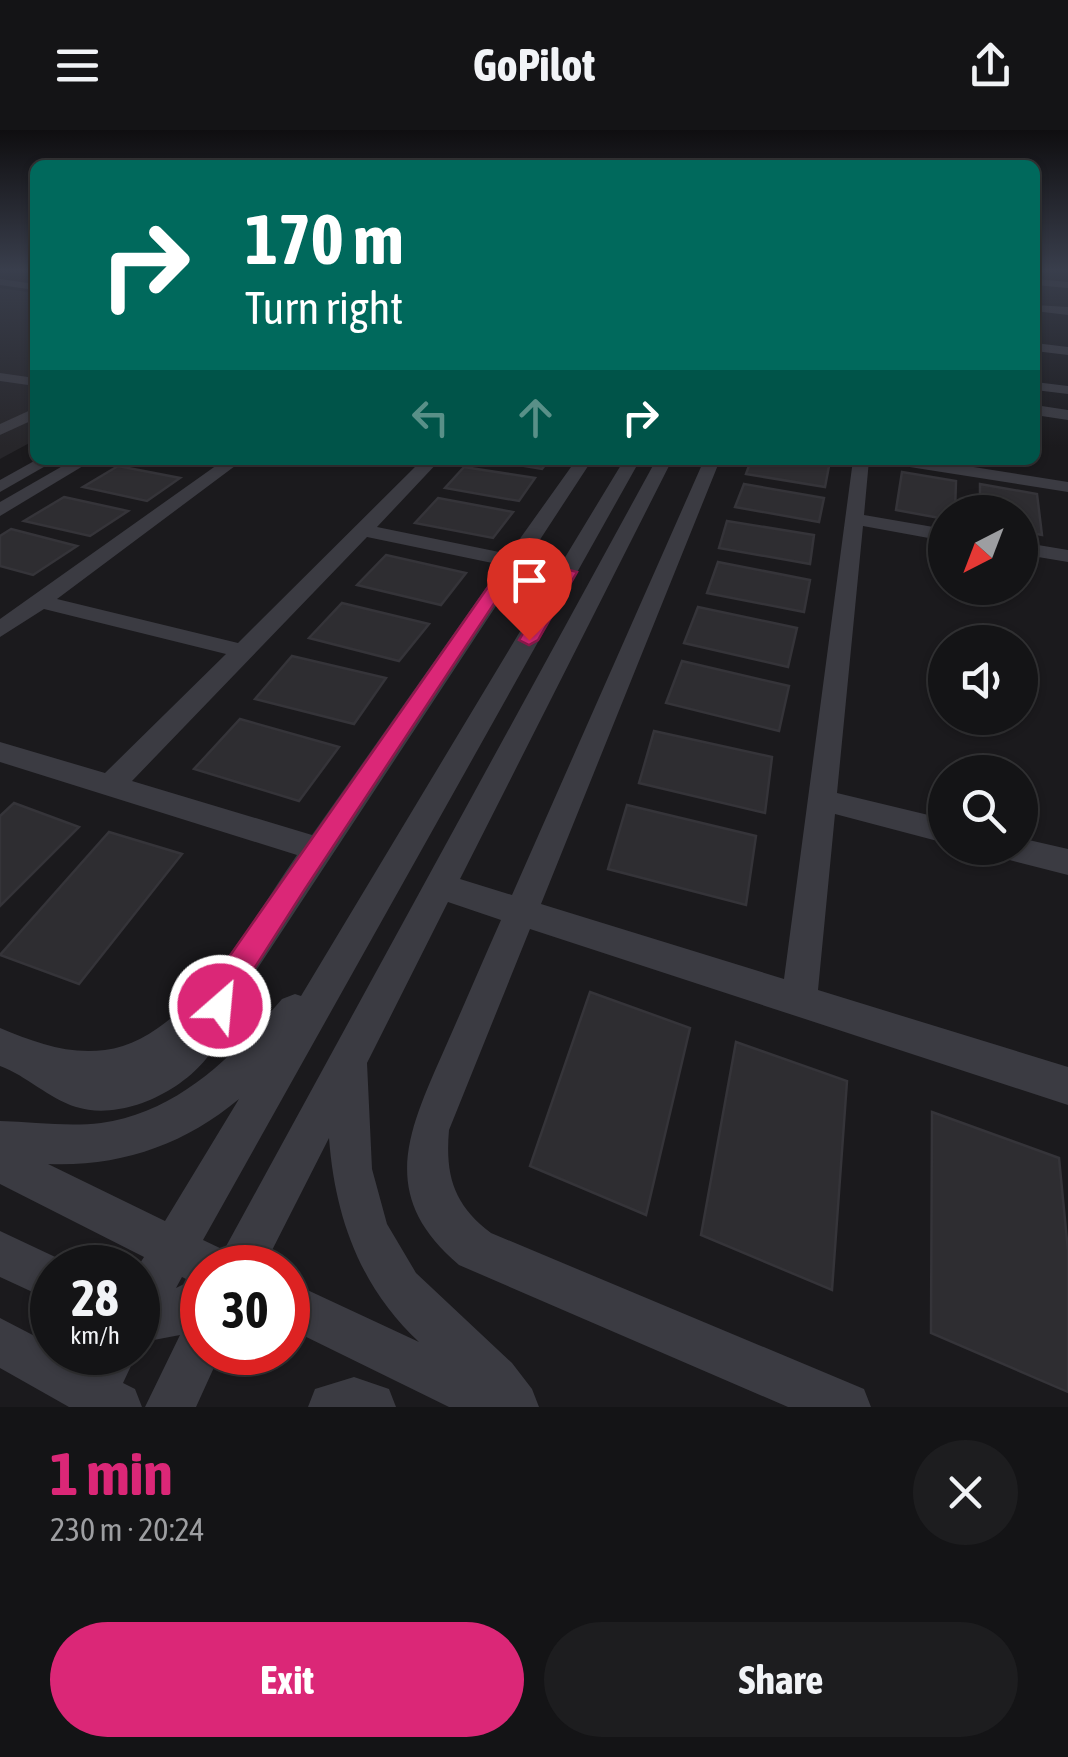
<!DOCTYPE html>
<meta charset="utf-8">
<style>
:root{--surface:#141416;--page:#1d1d1f;--text:#f1f3f6;--muted:#9d9ea1;--line:#333335;--accent:#db2777}
body{margin:0;font-family:"Asap Condensed",sans-serif;background:var(--page);color:var(--text);height:100vh;display:flex;flex-direction:column;font-size:38px;white-space:nowrap}
*{box-sizing:border-box;margin:0}
p{font-size:32px;color:var(--muted)}
.icon{flex:none;width:55px;height:55px;fill:none;stroke:currentColor;stroke-width:2;stroke-linecap:round;stroke-linejoin:round}
.map{position:relative;height:1277px;overflow:hidden}
.sheet{display:flex;flex-direction:column;background:var(--surface);flex:1}
.sheet>*{flex:none}
.hud{position:absolute;left:30px;top:30px;width:1010px;height:305px;border-radius:15px;box-shadow:0 2px 8px #0004,0 0 0 2px var(--line);background:#00695c;color:#fff;overflow:hidden}
.needle{width:65px;rotate:222deg}
.buttons{position:absolute;left:928px;top:365px;display:grid;gap:20px}
.buttons a{display:grid;place-items:center;width:110px;height:110px;border-radius:50%;background:var(--surface);box-shadow:0 2px 8px #0004,0 0 0 2px var(--line);font-size:50px}
.speed{position:absolute;left:30px;top:1115px;display:flex;gap:20px;font-size:50px;font-weight:700;text-align:center}
.speed>*{display:grid;place-content:center;width:130px;height:130px;border-radius:50%;background:var(--surface);box-shadow:0 2px 8px #0004,0 0 0 2px var(--line);line-height:1}
.speed small{font-size:25px;font-weight:400}
.speed .limit{border:15px solid #d22;background:#fff;color:#111}
.pin{position:absolute;display:grid;place-items:center;width:85px;height:85px;color:#fff;margin:-102px -42px;border-radius:50% 50% 50% 0;rotate:-45deg;box-shadow:0 0 10px #0007}
.pin .icon{rotate:45deg}
.me{position:absolute;width:110px;margin:-55px;rotate:27deg;stroke-linejoin:round;filter:drop-shadow(0 0 8px #0008)}
.turn{display:flex;align-items:center;gap:35px;height:210px;padding:0 50px;font-size:45px}
.turn .icon{width:130px;height:130px;stroke-width:2.5}
.turn b{display:block;font-size:70px;line-height:85px}
.lanes{display:flex;align-items:center;height:95px;padding:0 50px;background:#0003;justify-content:center;gap:50px;direction:ltr}
.lanes .off{opacity:.35}
.round{display:grid;place-items:center;flex:none;width:105px;height:105px;border-radius:52px;background:var(--page)}
.head{display:flex;align-items:center;justify-content:space-between;height:170px;padding:0 50px}
h1{font-size:60px;font-weight:700;line-height:75px;color:var(--accent)}
.primary-button{display:flex;gap:20px;margin-top:auto;padding:20px 50px}
.primary-button a{flex:1;height:115px;border-radius:60px;background:var(--accent);color:#fff;font-size:40px;font-weight:700;line-height:115px;text-align:center}
.primary-button a+a{background:var(--page);color:var(--text)}
header{display:flex;justify-content:space-between;align-items:center;height:130px;padding:0 50px;background:var(--surface);font-size:45px;font-weight:700}
.map>svg:first-child{display:block}
.built{fill:#27262a}
.building{fill:#2e2d31;stroke:#353439;stroke-width:2.5}
.lines{fill:none;stroke-linecap:round;stroke-linejoin:round}
.minor{fill:#3b3b42;fill-rule:evenodd}
.route{fill:#db2777;stroke:#8e194d;stroke-width:2.5}
</style>
<header><svg class="icon" aria-label="menu" viewBox="0 0 24 24"><path d="M4 6h16M4 12h16M4 18h16"/></svg>GoPilot<svg class="icon" aria-label="share" viewBox="0 0 24 24"><path d="M12 15V3M7 8l5-5 5 5M5 13v7h14v-7"/></svg></header>
<div class="map">
<svg width="1068" height="1277" viewBox="0 0 1068 1277">
<rect width="100%" height="100%" fill="#1b1a1d"/>
<!-- built -->
<polygon class="built" points="0,158 35,163 35,310 0,329"/>
<!-- building -->
<g class="building">
<polygon points="490,330 549,330 542,339"/>
<polygon points="751,330 794,330 829,336 825,357 746,344"/>
<polygon points="118,336 180,348 147,371 83,357"/>
<polygon points="464,337 535,348 519,371 445,358"/>
<polygon points="902,342 956,351 955,382 945,382 945,389 896,380"/>
<polygon points="744,354 824,368 819,392 735,377"/>
<polygon points="980,354 1037,364 1042,405 1020,401 1020,382 980,382"/>
<polygon points="64,367 128,381 90,406 24,391"/>
<polygon points="438,368 513,382 493,408 415,393"/>
<polygon points="727,391 814,405 810,434 719,418"/>
<polygon points="11,399 77,416 33,445 0,436 0,406"/>
<polygon points="386,425 466,443 441,475 357,455"/>
<polygon points="718,432 810,450 804,482 707,463"/>
<polygon points="342,473 429,494 399,531 309,508"/>
<polygon points="698,477 797,498 788,537 684,513"/>
<polygon points="292,526 386,548 354,594 255,569"/>
<polygon points="682,531 789,556 779,601 666,573"/>
<polygon points="240,589 339,617 299,671 194,639"/>
<polygon points="654,601 772,627 765,683 639,653"/>
<polygon points="14,673 79,697 0,776 0,686"/>
<polygon points="627,675 756,706 746,775 608,739"/>
<polygon points="109,702 182,724 79,854 0,825"/>
<polygon points="590,862 690,898 646,1085 530,1036"/>
<polygon points="736,912 847,951 832,1160 701,1105"/>
<polygon points="932,982 1059,1028 1068,1121 1068,1262 931,1203"/>
</g>
<g class="lines">
<!-- minor -->
<g class="minor">
<polygon points="0,149 35,154 35,160 0,155"/>
<polygon points="1035,149 1068,152 1068,158 1035,155"/>
<polygon points="1035,175 1068,177 1068,185 1035,181"/>
<polygon points="1035,213 1068,217 1068,225 1035,221"/>
<polygon points="0,243 35,248 35,256 0,251"/>
<polygon points="1035,252 1068,256 1068,264 1035,260"/>
<polygon points="1035,275 1068,280 1068,290 1035,285"/>
<polygon points="35,278 35,289 0,305 0,294"/>
<polygon points="36,330 56,330 0,362 0,350"/>
<polygon points="73,330 93,330 0,386 0,372"/>
<path d="M224 330H243L57 469 238 513 422 330H440L377 397 509 424 576 330H592L528 428 561 434 624 330H640L203 1110 224 1120 656 330H672L460 749 512 765 704 330H720L541 774 784 849 853 330H869L864 385 945 399V411L863 396 837 663 945 689V713L835 684 818 860 1068 937V975L530 799 449 1000C445 1046 454 1075 491 1103L864 1259 871 1277H788L459 1135C376 1065 409 1000 445 918 464 875 482 833 501 790L448 772 367 933 372 1039 387 1094 416 1143 512 1233 532 1259 539 1277H449L288 1198V1151L419 1212C360 1157 335 1087 329 1008L263 1138H202V1222H221L196 1277H145L180 1205 138 1213 137 1138 144 1127 0 1054V991C33 992 68 997 101 993 179 982 233 926 282 869L295 864 301 866 554 445 521 438 244 859 215 894 220 906C200 954 127 993 76 977 48 968 27 946 0 936V898C34 912 68 925 105 920 187 910 254 787 297 725L0 632V612L105 643 226 524 44 479 0 507V489ZM367 407 502 435 312 705 132 651ZM239 969 165 1091 48 1034C120 1037 184 1015 239 969ZM182 1147 190 1151 176 1158Z"/>
<polygon points="889,330 929,330 1068,352 1068,362 897,335"/>
<polygon points="1020,412 1068,420 1068,432 1020,424"/>
<polygon points="1020,708 1068,719 1068,745 998,727 994,718 1020,718"/>
<polygon points="0,1101 68,1133 70,1138 52,1138 52,1171 0,1147"/>
<polygon points="0,1188 52,1215 52,1222 67,1222 82,1231 87,1222 138,1221 123,1253 135,1259 142,1277 69,1277 0,1238"/>
<polygon points="354,1247 389,1259 396,1277 308,1277 315,1259"/>
</g>
</g>
<!-- sky -->
<linearGradient id="sky" x2="0" y2="1"><stop stop-color="#0f0e10"/><stop offset="0.44" stop-color="#393e4c"/><stop offset="1" stop-color="#393e4c" stop-opacity="0"/></linearGradient>
<rect width="1068" height="317" fill="url(#sky)"/>
<!-- route -->
<polygon class="route" points="515,425 577,442 538,510 529,515 519,510 558,445 519,436 305,759 243,856 230,886 220,890 210,886 205,876 222,837 509,427"/>
</svg>
<div class="buttons">
<a><svg class="needle" viewBox="-14 -14 28 28"><path d="M0-13l5 13h-10z" fill="#e53935"/><path d="M0 13l5-13h-10z" fill="#9d9ea1"/></svg></a>
<a><svg class="icon" aria-label="sound" viewBox="0 0 24 24"><path d="M4 9h4l5-4v14l-5-4H4zM17 9q2 3 0 6"/></svg></a>
<a><svg class="icon" aria-label="search" viewBox="0 0 24 24"><circle cx="10" cy="10" r="6"/><path d="M15 15l6 6"/></svg></a>
</div>
<div class="speed"><div>28<small>km/h</small></div><div class="limit">30</div></div>
<div class="pin" style="left:529px;top:510px;background:#d93025"><svg class="icon" aria-label="arrive" viewBox="0 0 24 24"><path d="M6 21V4h12l-3 4 3 4H6"/></svg></div>
<svg class="me" style="left:220px;top:876px" viewBox="-20 -20 40 40"><circle r="17" fill="#db2777" stroke="#fff" stroke-width="3"/><path d="M0-11L8 9 0 5-8 9z" fill="#fff"/></svg>
<div class="hud">
<div class="turn"><svg class="icon" aria-label="right" viewBox="0 0 24 24"><path d="M7 20v-9h11M14 6l5 5-5 5"/></svg><div><b>170 m</b>Turn right</div></div>
<div class="lanes"><svg class="icon off" aria-label="left" viewBox="0 0 24 24"><path d="M17 20v-9H6M10 6l-5 5 5 5"/></svg><svg class="icon off" aria-label="ahead" viewBox="0 0 24 24"><path d="M12 20V5M6 11l6-6 6 6"/></svg><svg class="icon" aria-label="right" viewBox="0 0 24 24"><path d="M7 20v-9h11M14 6l5 5-5 5"/></svg></div>
</div>
</div>
<section class="sheet">
<div class="head"><div><h1>1 min</h1><p>230 m · 20:24</p></div><a class="round"><svg class="icon" aria-label="close" viewBox="0 0 24 24"><path d="M6 6l12 12M18 6L6 18"/></svg></a></div>
<div class="primary-button"><a>Exit</a><a>Share</a></div>
</section>
